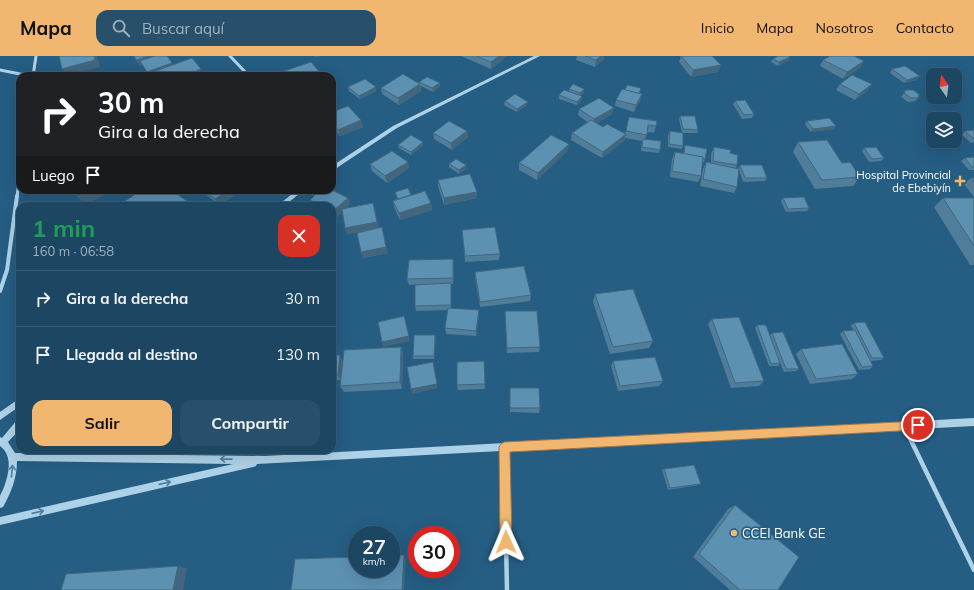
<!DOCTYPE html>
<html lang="es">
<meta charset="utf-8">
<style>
:root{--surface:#1c4662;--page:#29506b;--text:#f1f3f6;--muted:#a0b1be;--line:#3a5e77;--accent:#f1b771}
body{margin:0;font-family:Mulish,sans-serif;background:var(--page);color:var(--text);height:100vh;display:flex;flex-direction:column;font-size:15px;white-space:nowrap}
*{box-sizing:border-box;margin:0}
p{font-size:13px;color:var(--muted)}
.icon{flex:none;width:22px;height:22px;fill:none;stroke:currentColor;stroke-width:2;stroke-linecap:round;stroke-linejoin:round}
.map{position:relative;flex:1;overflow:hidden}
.panel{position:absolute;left:16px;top:146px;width:320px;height:252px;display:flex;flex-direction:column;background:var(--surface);border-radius:12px;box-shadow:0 4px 16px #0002,0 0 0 1px var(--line)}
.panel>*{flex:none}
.banner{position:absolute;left:16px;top:16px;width:320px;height:122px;border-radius:12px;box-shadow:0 4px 16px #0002,0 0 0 1px var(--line);background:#202124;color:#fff;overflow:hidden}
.needle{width:26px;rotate:346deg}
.fabs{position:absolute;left:926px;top:12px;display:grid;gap:8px}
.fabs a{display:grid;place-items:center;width:36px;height:36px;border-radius:8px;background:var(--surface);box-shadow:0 4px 16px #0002,0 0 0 1px var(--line);font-size:20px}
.speed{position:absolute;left:348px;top:470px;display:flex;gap:8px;font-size:20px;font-weight:700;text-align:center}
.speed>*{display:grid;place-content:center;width:52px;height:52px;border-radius:50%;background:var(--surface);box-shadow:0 4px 16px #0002,0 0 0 1px var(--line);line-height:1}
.speed small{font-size:10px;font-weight:400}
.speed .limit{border:6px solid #d22;background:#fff;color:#111}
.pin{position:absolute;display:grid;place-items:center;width:34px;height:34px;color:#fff;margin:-17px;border:2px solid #fff;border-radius:50%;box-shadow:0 1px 4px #0007}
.me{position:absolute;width:44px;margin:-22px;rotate:359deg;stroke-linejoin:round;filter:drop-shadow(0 0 3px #0008)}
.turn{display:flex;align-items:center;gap:14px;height:84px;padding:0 16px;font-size:18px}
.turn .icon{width:52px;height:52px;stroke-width:2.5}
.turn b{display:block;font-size:28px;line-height:34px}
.then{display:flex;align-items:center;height:38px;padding:0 16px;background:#0003;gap:8px;font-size:15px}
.round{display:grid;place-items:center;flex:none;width:42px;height:42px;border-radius:12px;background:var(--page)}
.overview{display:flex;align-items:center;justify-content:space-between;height:68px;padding:0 16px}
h1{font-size:24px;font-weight:700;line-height:30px;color:#1e9e55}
.action{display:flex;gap:8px;margin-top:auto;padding:8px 16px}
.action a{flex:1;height:46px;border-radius:12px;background:var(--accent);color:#111;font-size:16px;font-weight:700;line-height:46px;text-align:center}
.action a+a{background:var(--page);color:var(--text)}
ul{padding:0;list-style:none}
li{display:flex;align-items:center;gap:12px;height:56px;padding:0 16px;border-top:1px solid var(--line)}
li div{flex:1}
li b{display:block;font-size:15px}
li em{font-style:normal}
header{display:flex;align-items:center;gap:24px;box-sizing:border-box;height:56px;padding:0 20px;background:var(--accent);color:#111}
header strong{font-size:19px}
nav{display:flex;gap:22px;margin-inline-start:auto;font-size:14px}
.search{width:280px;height:36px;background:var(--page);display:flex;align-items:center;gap:10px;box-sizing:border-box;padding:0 14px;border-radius:12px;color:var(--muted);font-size:15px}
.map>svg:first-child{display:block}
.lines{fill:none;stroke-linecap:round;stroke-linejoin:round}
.minor-far2{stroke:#add1e7;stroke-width:3}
.minor-far1{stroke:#add1e7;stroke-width:4}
.minor{stroke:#add1e7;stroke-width:4.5}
.tertiary{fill:#add1e7;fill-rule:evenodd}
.wall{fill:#507d99}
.shaded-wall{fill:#41667d}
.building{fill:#5d91b2;stroke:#41667d}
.oneway{stroke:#4e80a1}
.route{fill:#f1b771;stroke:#9d7749}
.poi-dot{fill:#f1b771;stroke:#255d83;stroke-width:1.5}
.labels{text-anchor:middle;stroke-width:3.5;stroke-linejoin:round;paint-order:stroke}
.poi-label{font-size:11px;fill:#fff;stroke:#255d83;text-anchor:end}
.near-poi-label{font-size:13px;fill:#fff;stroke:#255d83;text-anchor:start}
</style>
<header>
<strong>Mapa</strong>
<div class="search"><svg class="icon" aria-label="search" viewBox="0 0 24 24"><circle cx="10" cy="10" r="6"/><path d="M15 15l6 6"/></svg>Buscar aquí</div>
<nav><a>Inicio</a><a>Mapa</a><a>Nosotros</a><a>Contacto</a></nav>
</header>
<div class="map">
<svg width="974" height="534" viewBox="0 0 974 534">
<rect width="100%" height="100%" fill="#255d83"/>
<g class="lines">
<!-- minor-far2 -->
<g class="minor-far2">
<polyline points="230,0 249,20"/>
<polyline points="0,14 30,20"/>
<polyline points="33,20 36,0"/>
<polyline points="332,104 337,110"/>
<polyline points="17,141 20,115"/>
</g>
<!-- minor-far1 -->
<polyline class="minor-far1" points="0,235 7,214 17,140"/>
<!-- minor -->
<g class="minor">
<polyline points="904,370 974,514"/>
<polyline points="504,391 507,534"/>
</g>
<!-- tertiary -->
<g class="tertiary">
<polygon points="534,0 540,0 397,72 332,115 332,110 393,70"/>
<polygon points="297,134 304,134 284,150 277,150"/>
<polygon points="20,342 20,350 0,364 0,356"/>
<path d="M974 362V370L257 408 256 410 253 411 0 469V461L233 408 17 405C17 422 11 437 3 451L0 452C0 448 0 443 0 440 1 437 3 434 4 431 9 417 13 400 0 390V381L2 382 17 364 20 363V373L8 386 15 397 265 400Z"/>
</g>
</g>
<!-- wall -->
<g class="wall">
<polygon points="461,0 507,0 491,13"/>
<polygon points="577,0 604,0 604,3 595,11 576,4"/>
<polygon points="681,0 721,9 718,16 691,21 679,6"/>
<polygon points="773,3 789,4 778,10 771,6"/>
<polygon points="823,4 864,5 860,12 843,23 820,10"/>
<polygon points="892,13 917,24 904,27 890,17"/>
<polygon points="419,26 440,30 433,36 421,30 421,35 399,49 382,38 381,32 419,28"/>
<polygon points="840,28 872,28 867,35 855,44 836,34"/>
<polygon points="348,31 376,35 360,43 349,35"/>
<polygon points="569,33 584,36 581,39 582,43 577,49 559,43 559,39 569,35"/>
<polygon points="906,34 918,42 915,45 908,46 901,41"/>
<polygon points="640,36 639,38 642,38 640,45 634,56 615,50 616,44"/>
<polygon points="505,45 527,49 517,56 504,49"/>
<polygon points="735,45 754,58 752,62 742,63 733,48"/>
<polygon points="579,53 612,58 597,67 603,71 625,78 629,61 656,70 654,77 647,76 645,83 660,94 659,97 641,95 642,85 625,82 624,85 602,102 571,84 572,77 587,66 578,59"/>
<polygon points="332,56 361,64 363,71 340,80 332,70"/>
<polygon points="680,60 698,74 697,77 682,77 679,63"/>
<polygon points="807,65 836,70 834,73 811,76 805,68"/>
<polygon points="974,74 974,86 971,87 962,79 965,75"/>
<polygon points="467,75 468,81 452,94 434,83 433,77"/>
<polygon points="670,75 683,90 682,93 668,91 668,79"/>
<polygon points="935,85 955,85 964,86 961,89 942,92"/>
<polygon points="423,86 423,89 411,99 399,92 398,89"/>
<polygon points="798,86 842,107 860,121 853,130 815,133 793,96"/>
<polygon points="685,89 705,103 704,106 702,106 701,120 698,126 670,121 672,103 675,96 683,98"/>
<polygon points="714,91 730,97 737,109 736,113 739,113 738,113 740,109 767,122 765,125 743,126 739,114 737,131 734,137 700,130 703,113 706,106 711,107 711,98"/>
<polygon points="864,92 884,102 881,105 869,106 862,95"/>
<polygon points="568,94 537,124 519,114 519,107"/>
<polygon points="974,101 974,114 969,114 961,105 965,102"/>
<polygon points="408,106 409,112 387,127 372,115 370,108"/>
<polygon points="449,108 466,113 459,118 449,111"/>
<polygon points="971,122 974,122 974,141 964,128"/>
<polygon points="438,124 477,142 444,149 438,130"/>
<polygon points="200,134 243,134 219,149"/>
<polygon points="395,136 411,139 431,147 432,154 400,164 394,151 393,145 397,143"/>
<polygon points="348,142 350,148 345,152 373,147 379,172 388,197 363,202 361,196 364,175 347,178 345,172 342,155 336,162 332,160 332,150 312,150 310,144"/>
<polygon points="783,142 809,152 807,155 786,156 781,145"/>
<polygon points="943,142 974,142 974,209 970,209 934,151"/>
<polygon points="462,174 500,198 499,204 465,206"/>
<polygon points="454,209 453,228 451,228 451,252 479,254 479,259 476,280 446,278 445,272 448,254 416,255 415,250 428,228 409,229 407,223"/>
<polygon points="475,216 531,239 530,245 480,251 475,222"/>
<polygon points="595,238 653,285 649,292 610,298 593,246"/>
<polygon points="505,255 540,291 539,296 507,297"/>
<polygon points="712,263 764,325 759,330 731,332 708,268"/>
<polygon points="854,267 884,302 881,304 871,305 873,310 870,313 859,314 840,278 843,275 853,274 851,270"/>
<polygon points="757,269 770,279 772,277 799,313 796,315 784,316 780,307 778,310 769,310 755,272"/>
<polygon points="436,282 434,303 413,303 413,300"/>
<polygon points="401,291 403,298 402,333 344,336 340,330"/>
<polygon points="801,293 858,318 852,323 810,328 796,298"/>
<polygon points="332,299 342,304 341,324 332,324"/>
<polygon points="484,305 485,333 458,334 457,329"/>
<polygon points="613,305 663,325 659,330 618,335 611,310"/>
<polygon points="510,332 540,352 539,357 510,356"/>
<polygon points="664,413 701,428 698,429 668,434 662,414"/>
<polygon points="735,449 778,534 730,534 693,501 728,453"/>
</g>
<!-- shaded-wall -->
<g class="shaded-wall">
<polygon points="94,0 97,0 100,11 67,19 62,13"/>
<polygon points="149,0 152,0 156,6 140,11 136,4"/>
<polygon points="314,0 321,0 314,2"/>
<polygon points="499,0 507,0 491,13 491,6"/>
<polygon points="601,0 604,0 604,3 595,11 596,4"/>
<polygon points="790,1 789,4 778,10 779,6"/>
<polygon points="864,5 860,12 843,23 847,16"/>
<polygon points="172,7 176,14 155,15 158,20 149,20 147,16"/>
<polygon points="721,9 718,16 691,21 693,14"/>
<polygon points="201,13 204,20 183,20"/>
<polygon points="920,20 917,24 904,27 907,24"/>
<polygon points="440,27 440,30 433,36 432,32"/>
<polygon points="420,28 421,35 399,49 398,42"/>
<polygon points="872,28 867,35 855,44 859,38"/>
<polygon points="376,31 376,35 360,43 359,40"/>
<polygon points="584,33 584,36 580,40 580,37"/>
<polygon points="642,38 640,45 634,56 636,49"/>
<polygon points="582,40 582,43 577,49 577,46"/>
<polygon points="528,46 527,49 517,56 517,53"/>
<polygon points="614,52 612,58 593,70 594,63"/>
<polygon points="361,64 363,71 340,80 338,74"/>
<polygon points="836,70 834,73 811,76 813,73"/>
<polygon points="467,75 468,81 452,94 451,87"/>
<polygon points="626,78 624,85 602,102 603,96"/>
<polygon points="423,86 423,89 411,99 411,96"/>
<polygon points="569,88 568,94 537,124 538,117"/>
<polygon points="408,106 409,112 387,127 385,120"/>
<polygon points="466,109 466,113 459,118 459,114"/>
<polygon points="89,134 115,134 85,149 77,140"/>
<polygon points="229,134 243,134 219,149 215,143"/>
<polygon points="477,136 477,142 444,149 444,142"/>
<polygon points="348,142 350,148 336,162 333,155"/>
<polygon points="190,147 192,150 186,150"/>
<polygon points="373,147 379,172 347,178 345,172"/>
<polygon points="431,147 432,154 400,164 399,157"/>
<polygon points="382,171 388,197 363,202 361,196"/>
<polygon points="453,203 454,209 453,228"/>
<polygon points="479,254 479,259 476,280 476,275"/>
<polygon points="404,260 410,285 383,291 382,286"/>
<polygon points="435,279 436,282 434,303 434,300"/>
<polygon points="401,291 403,298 402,333 400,326"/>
<polygon points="340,299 342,304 341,324 338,319"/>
<polygon points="437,328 437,332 412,338 411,333"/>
<polygon points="404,499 406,502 404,534 402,534"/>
<polygon points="178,510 187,512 183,534 173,534"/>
</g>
<!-- building -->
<g class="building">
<polygon points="59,0 94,0 95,4 62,13"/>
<polygon points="134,0 149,0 136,4"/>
<polygon points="155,0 167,0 172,7 147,16 140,5"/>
<polygon points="476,0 499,0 491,6"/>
<polygon points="585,0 601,0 596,4"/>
<polygon points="681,0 712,0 721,9 693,14"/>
<polygon points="778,0 789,0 790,1 779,6 773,3"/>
<polygon points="830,0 854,0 864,5 847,16 823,4"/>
<polygon points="192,2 201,13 183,20 159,20 155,15"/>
<polygon points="311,6 322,19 319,20 284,20 281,16"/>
<polygon points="905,10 920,20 907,24 892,13"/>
<polygon points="403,18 420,28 398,42 381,32"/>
<polygon points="852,19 872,28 859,38 840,28"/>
<polygon points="427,21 440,27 432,32 419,26"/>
<polygon points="365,23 376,31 359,40 348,31"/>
<polygon points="573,28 584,33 580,37 569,33"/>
<polygon points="627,29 641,32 639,38 625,34"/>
<polygon points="622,33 642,38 636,49 616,44"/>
<polygon points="564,34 582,40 577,46 559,39"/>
<polygon points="906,34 913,34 919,38 918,42 911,42 904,37"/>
<polygon points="515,38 528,46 517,53 505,45"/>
<polygon points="599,42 614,52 594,63 579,53"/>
<polygon points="745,44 754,58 744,59 735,45"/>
<polygon points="348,50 361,64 338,74 332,66 332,56"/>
<polygon points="680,60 695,60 698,74 683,73"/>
<polygon points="629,61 657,65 656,70 648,69 647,79 626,75"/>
<polygon points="829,62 836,70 813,73 807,65"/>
<polygon points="591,64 603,71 607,68 626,78 603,96 572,77"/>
<polygon points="449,65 467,75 451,87 433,77"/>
<polygon points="974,74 974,83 965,75"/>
<polygon points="670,75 683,77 683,90 669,88"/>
<polygon points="955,77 964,86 945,88 941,85 955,85"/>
<polygon points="411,79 423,86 411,96 398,89"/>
<polygon points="551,79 569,88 538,117 519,107"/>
<polygon points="643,83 661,85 660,94 642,91"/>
<polygon points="827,84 842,107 850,106 860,121 822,124 798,86"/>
<polygon points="685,89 707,93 705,103 703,103 703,101 684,98"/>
<polygon points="714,91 731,94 730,97 738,99 737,109 713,105"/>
<polygon points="876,91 884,102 872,103 864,92"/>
<polygon points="392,95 408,106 385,120 370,108"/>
<polygon points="675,96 703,101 701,120 672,115"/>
<polygon points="974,101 974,111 972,111 965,102"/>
<polygon points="456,103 466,109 459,114 449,108"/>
<polygon points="706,106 739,113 737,131 703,123"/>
<polygon points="740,109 762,109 767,122 745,122"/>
<polygon points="470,118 477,136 444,142 438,124"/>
<polygon points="971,122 974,122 974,126"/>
<polygon points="408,132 411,139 398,143 395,136"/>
<polygon points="72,134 89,134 77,140"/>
<polygon points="142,134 171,134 190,147 186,150 126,150 122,147"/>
<polygon points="204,134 229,134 215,143"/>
<polygon points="320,134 332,134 348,142 333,155 332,155 332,150 322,150 310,144"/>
<polygon points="425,135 431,147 399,157 393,145"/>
<polygon points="804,141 809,152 788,153 783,142"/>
<polygon points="943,142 974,142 974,190"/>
<polygon points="373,147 377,166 345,172 342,153"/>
<polygon points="382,171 386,191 361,196 357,177"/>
<polygon points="495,171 500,198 465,200 462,174"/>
<polygon points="453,203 453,222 407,223 409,204"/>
<polygon points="524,210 531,239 480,246 475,216"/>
<polygon points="451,227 451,249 415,250 415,229"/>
<polygon points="633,233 653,285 613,291 595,238"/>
<polygon points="448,252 479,254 476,275 445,272"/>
<polygon points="505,255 537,255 540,291 507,292"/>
<polygon points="404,260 409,280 382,286 378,266"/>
<polygon points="739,261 764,325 735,327 712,263"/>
<polygon points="865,266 884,302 872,302 854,267"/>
<polygon points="757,269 766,269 780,307 771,308"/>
<polygon points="855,274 873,310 862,311 843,275"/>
<polygon points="783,276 799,313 786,313 772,277"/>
<polygon points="414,279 435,279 434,300 413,300"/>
<polygon points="842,288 858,318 816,323 801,293"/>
<polygon points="401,291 400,326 340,330 344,294"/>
<polygon points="332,299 340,299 338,319 332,319"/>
<polygon points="655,301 663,325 620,330 613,305"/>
<polygon points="484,305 485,328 457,329 457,306"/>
<polygon points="433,306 437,328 411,333 407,311"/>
<polygon points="510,332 539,332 540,352 510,352"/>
<polygon points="694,409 701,428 670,432 664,413"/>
<polygon points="735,449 799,501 778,534 740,534 699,498"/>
<polygon points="404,499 402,534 291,534 295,503 357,501 357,513 391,513 391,500"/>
<polygon points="178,510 173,534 61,534 66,518"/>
</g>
<!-- one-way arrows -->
<defs><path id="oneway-shaft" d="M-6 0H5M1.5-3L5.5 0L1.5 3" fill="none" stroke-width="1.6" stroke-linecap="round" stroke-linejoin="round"/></defs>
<g class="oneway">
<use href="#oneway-shaft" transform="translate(226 403) rotate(-179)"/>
<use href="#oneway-shaft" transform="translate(12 415) rotate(-85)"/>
<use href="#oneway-shaft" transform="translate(165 427) rotate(-13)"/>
<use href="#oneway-shaft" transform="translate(38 456) rotate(-13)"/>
</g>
<!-- route -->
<polygon class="route" points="918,365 922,366 923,369 922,373 918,374 510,396 512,486 510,491 506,492 502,491 500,486 499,391 501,388 504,386"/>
<!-- markers -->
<g class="poi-dot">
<path d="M958 119h4v4h4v4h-4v4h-4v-4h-4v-4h4z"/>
<circle cx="734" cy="477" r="4"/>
</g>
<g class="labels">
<!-- poi labels -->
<g class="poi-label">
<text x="951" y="123">Hospital Provincial<tspan x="951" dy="13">de Ebebiyín</tspan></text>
</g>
<!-- near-poi labels -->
<g class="near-poi-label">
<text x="742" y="482">CCEI Bank GE</text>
</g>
</g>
</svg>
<div class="fabs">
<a><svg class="needle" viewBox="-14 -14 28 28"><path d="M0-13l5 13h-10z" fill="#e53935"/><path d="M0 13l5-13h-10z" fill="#a0b1be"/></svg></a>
<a><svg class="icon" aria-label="layers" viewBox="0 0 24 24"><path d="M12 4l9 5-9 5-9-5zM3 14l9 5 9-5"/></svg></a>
</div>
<div class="speed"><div>27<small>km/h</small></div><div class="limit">30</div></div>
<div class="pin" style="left:918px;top:369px;background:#d93025"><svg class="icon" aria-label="arrive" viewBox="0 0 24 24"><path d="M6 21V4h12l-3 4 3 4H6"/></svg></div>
<svg class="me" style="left:506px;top:486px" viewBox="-20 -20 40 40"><path d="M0-17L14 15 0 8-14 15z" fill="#f1b771" stroke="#fff" stroke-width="4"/></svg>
<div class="banner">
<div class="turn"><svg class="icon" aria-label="right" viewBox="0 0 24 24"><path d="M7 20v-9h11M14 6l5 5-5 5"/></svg><div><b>30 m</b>Gira a la derecha</div></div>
<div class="then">Luego<svg class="icon" aria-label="arrive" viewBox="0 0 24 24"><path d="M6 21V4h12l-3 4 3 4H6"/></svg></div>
</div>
<section class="panel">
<div class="overview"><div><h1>1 min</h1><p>160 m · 06:58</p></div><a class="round" style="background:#d93025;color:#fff"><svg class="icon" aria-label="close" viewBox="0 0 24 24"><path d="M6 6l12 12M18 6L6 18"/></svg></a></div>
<ul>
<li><svg class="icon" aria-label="right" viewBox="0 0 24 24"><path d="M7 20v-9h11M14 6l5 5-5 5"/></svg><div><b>Gira a la derecha</b></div><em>30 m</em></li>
<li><svg class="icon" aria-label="arrive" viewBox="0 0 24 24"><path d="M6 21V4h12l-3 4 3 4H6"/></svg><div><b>Llegada al destino</b></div><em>130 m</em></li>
</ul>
<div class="action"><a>Salir</a><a>Compartir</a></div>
</section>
</div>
